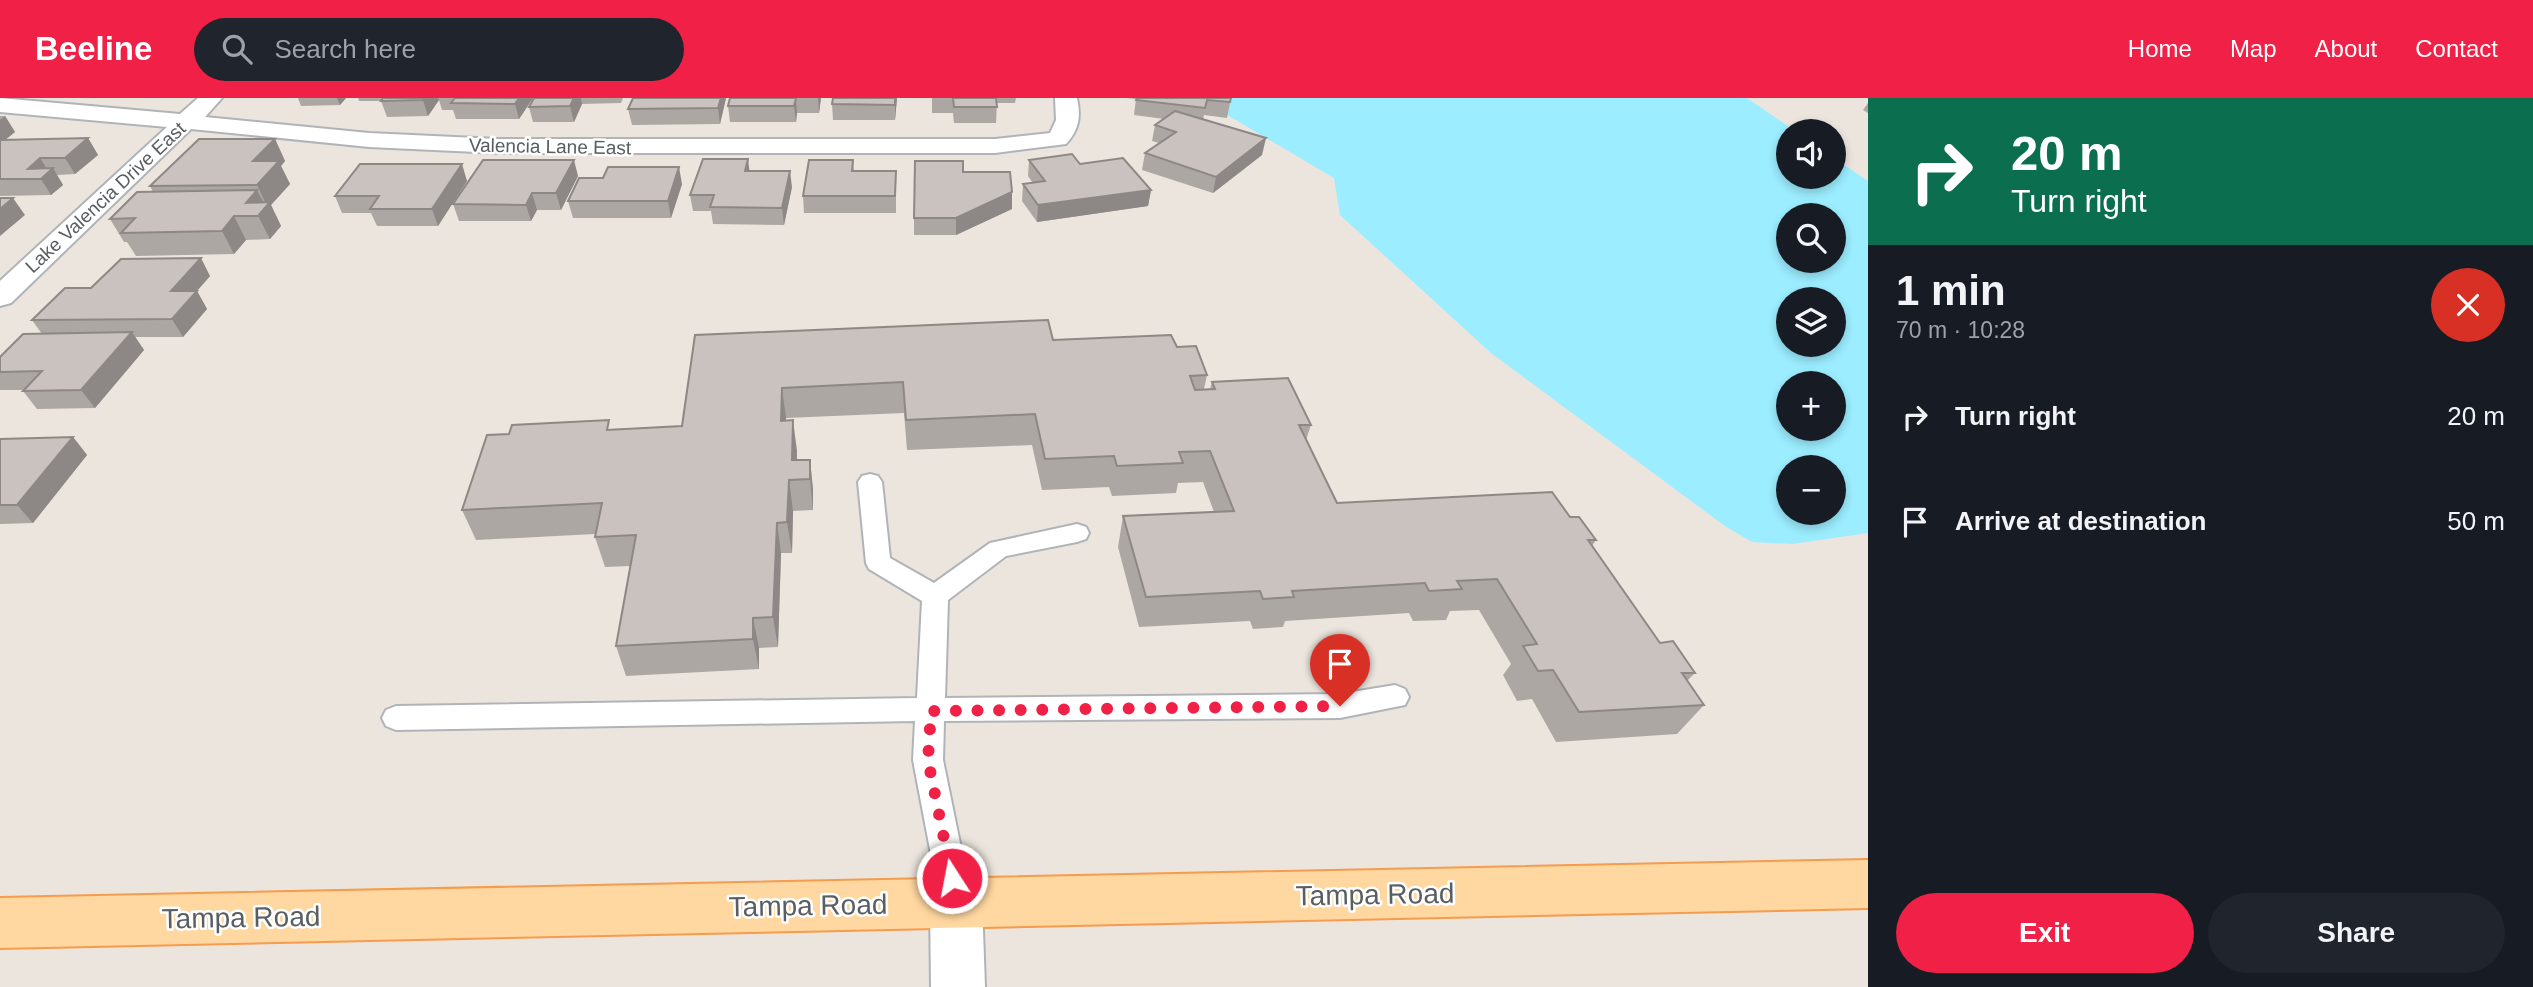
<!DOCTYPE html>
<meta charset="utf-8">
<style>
:root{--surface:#171b24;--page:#20242c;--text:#f1f3f6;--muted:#9ea1a6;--accent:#f02046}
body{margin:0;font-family:Helvetica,sans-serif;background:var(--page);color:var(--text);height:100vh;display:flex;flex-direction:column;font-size:26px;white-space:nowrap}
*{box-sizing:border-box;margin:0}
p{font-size:23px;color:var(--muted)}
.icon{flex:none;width:38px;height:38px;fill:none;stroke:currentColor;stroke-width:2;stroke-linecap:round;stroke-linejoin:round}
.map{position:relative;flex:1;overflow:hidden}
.details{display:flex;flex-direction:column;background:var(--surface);width:665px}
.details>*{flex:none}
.top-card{background:#0b6e4f;color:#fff;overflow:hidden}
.controls{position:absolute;left:1776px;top:21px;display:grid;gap:14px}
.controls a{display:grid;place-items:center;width:70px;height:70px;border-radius:50%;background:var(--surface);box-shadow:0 4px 10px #0003;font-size:35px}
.pin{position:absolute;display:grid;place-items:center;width:60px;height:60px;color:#fff;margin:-72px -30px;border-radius:50% 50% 50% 0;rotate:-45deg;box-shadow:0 0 7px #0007}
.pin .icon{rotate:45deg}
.me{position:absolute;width:77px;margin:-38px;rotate:349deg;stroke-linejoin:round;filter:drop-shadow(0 0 5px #0008)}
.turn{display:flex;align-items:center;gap:24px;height:147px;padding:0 28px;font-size:32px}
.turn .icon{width:91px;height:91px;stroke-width:2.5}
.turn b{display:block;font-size:49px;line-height:60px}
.round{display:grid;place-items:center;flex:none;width:74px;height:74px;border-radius:37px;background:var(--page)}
.overview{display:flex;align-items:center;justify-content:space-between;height:119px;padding:0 28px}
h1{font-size:42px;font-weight:600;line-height:52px}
.cta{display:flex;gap:14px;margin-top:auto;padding:14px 28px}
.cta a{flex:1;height:80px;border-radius:42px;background:var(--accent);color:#fff;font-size:28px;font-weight:600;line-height:80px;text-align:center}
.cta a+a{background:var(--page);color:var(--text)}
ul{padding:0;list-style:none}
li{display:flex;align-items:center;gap:21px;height:105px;padding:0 28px}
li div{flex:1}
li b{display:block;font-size:26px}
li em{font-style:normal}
header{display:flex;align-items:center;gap:42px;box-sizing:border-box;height:98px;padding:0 35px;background:var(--accent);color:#fff}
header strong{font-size:33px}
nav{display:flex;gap:38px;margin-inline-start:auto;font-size:24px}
.search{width:490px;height:63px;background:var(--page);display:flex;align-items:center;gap:18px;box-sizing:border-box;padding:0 24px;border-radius:38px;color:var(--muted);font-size:26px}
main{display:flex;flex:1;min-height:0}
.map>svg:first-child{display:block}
.water{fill:#9bedff;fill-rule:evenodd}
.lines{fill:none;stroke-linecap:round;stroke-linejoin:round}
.service-casing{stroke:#b0b4b8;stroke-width:4}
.minor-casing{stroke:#b0b4b8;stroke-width:4}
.primary-casing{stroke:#f79b4c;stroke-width:4}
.service{fill:#fff;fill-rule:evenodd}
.minor{fill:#fff;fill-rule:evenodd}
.primary{fill:#ffd7a0;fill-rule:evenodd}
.wall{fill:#ada7a3}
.shaded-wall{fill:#8d8885}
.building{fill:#c9c2be;stroke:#8d8885;stroke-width:2}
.route{stroke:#f02046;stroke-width:12;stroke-dasharray:0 21.6}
.labels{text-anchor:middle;stroke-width:5;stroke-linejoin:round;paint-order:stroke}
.far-street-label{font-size:19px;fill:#585e61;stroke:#fff}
.near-street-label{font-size:28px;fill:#585e61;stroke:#fff}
</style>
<header>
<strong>Beeline</strong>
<div class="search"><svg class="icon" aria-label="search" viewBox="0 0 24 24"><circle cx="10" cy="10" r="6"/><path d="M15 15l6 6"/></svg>Search here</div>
<nav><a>Home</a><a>Map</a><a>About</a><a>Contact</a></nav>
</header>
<main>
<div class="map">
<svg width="1868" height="889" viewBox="0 0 1868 889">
<rect width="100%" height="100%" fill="#ece5de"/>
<!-- water -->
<path class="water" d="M1207 0H1747L1795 33H1788V79H1834V60L1868 83V435L1792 446 1752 444 1725 428 1491 255 1340 117 1334 80 1229 18ZM1788 117H1834V163H1788ZM1788 201H1834V247H1788ZM1788 285H1834V331H1788ZM1788 369H1834V415H1788Z"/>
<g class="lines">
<!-- service casing -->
<g class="service-casing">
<polygon id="service" points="870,376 878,378 882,384 890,460 934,485 990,445 1077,426 1086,429 1089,435 1086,441 1077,444 1006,458 948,502 945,600 1340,596 1395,587 1405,591 1409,599 1405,607 1340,620 944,623 943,662 972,804 968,815 956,820 944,815 940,804 913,662 915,623 396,632 386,628 382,620 386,612 396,608 917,600 922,503 869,471 866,465 858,384 862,378"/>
</g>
<!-- minor casing -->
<g class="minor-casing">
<g id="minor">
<path d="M0 0 180 16 198 0H222L205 19 369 35 498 41H995L1050 35 1056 22 1055 0H1077C1081 19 1079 32 1066 46L995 55H498L369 49 191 31 11 205 0 208V183L167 29 0 14Z"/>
<polygon points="956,779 974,787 982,804 985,889 931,889 930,804 938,787"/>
</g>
</g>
<!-- primary casing -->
<g class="primary-casing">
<polygon id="primary" points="1868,762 1868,810 0,850 0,800"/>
</g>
<!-- service -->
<use href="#service" class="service"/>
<!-- minor -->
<use href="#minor" class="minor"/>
<!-- primary -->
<use href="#primary" class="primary"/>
</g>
<!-- wall -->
<g class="wall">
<polygon points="269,0 346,0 340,7 301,8 298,0"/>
<polygon points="358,0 533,0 519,21 456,21 453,12 442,12 439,2 428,18 387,19 381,3 359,3"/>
<polygon points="534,0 623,0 621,5 582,6 574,24 533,24 529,9"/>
<polygon points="726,0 720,26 632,27 628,11"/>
<polygon points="730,0 821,0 819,15 797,15 796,24 730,24 728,8"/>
<polygon points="897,0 895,22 833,22 832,6"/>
<polygon points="932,0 1016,0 1015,5 997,5 996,25 954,25 953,15 932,15"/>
<polygon points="1126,0 1231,0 1227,20 1204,17 1203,22 1262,57 1213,95 1142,72 1145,55 1159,45 1152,43 1155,27 1164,21 1134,17 1136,1"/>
<polygon points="1868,5 1868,15 1863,12"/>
<polygon points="0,18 5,18 15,34 5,42 88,40 98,57 75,76 57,77 63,87 51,97 0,98"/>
<polygon points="275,41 285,63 281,68 290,86 271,107 281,128 270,141 246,142 234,156 136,158 127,144 124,144 110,121 153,94 150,88"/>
<polygon points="853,62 854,73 896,90 896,115 804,115 803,98"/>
<polygon points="1029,62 1080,66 1151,92 1148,108 1037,124 1022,103 1023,86 1033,85 1028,78"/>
<polygon points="963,74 1012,111 956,137 914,137 914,120"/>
<polygon points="578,78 561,112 537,112 531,123 459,123 453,106"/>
<polygon points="467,83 438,128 377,128 371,115 342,115 335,98"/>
<polygon points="682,86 671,120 573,120 568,103"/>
<polygon points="792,89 784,127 713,126 711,113 693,113 690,97"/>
<polygon points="210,178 197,193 207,211 183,239 135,239 144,252 95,310 37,311 23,293 24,292 0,292 0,259 42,236 32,222 91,190"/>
<polygon points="695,237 1053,242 1177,249 1207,277 1204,291 1210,291 1212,284 1311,327 1306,342 1337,405 1570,419 1596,442 1592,448 1660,545 1695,575 1687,583 1704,607 1677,636 1556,644 1532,601 1517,603 1503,577 1511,566 1479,512 1450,513 1446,522 1413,523 1409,515 1285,523 1283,529 1253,531 1250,523 1139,529 1118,449 1123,418 1214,414 1203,384 1178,385 1176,395 1112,398 1109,389 1042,392 1032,347 907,352 904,315 786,320 786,323 797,353 797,362 810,362 813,392 813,412 793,413 792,455 781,455 778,549 759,550 759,571 626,578 616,548 630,468 605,469 595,439 595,436 476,442 462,412 612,331 682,328"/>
<polygon points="73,339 87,357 33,425 0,426 0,341"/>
</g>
<!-- shaded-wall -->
<g class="shaded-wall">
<polygon points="337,0 346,0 340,7"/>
<polygon points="425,0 438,0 439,2 428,18 423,2"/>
<polygon points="519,0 533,0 519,21 515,6"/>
<polygon points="574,0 581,0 582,6 574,24 570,8"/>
<polygon points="721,0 726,0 720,26 718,10"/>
<polygon points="796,0 797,15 796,24 794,8"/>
<polygon points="818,0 821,0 819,15"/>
<polygon points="895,0 897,0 895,22"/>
<polygon points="5,18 15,34 0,46 0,22"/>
<polygon points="88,40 98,57 75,76 65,60"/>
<polygon points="1266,40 1262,57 1213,95 1216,79"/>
<polygon points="275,41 285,63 281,68 290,86 271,107 281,128 270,141 258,118 246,105 257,92 266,109 267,108 257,87 253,63"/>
<polygon points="40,60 49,74 53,70 63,87 51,97 41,81 28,71"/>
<polygon points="748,61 750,77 745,73"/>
<polygon points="574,62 578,78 561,112 556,95"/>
<polygon points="462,66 467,83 438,128 432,111"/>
<polygon points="679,69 682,86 671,120 668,103"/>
<polygon points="790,73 792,89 784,127 782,110"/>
<polygon points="1151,92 1148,108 1037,124 1038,107"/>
<polygon points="1012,94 1012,111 956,137 956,120"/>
<polygon points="532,95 537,112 531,123 526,107"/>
<polygon points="13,100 25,117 0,138 0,111"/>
<polygon points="234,118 246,142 234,156 222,133"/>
<polygon points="201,160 210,178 181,211 171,193"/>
<polygon points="197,193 207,211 183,239 172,221"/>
<polygon points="132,234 144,252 95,310 81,292"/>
<polygon points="782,290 786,320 785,353 781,323"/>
<polygon points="793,322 797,353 796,382 792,362"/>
<polygon points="73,339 87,357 33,425 17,407"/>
<polygon points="810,362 813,392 813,412 810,381"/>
<polygon points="789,382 793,413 792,455 787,424"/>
<polygon points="777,425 781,455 778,549 773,519"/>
<polygon points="753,520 759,550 759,571 753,541"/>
</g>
<!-- building -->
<g class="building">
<polygon points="383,0 425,0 423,2 381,3"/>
<polygon points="455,0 519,0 515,6 451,5"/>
<polygon points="534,0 574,0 570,8 529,9"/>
<polygon points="633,0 721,0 718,10 628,11"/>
<polygon points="730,0 796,0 794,8 728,8"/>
<polygon points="833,0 895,0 895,7 832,6"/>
<polygon points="953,0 996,0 997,9 954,9"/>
<polygon points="1137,0 1231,0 1230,4 1207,2 1205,10 1136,2"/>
<polygon points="1175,13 1266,40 1216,79 1145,55 1176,34 1155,27"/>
<polygon points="88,40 65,60 40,60 28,71 53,70 41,81 0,81 0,42"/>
<polygon points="199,41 275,41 253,63 279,63 257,87 150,88"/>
<polygon points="1072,56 1080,66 1123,60 1151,92 1038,107 1023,86 1045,83 1029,62"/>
<polygon points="703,61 748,61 745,73 790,73 782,110 710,109 714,97 690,97"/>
<polygon points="483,62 574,62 556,95 532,95 526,107 453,106"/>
<polygon points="809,62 853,62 852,73 896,73 895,98 803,98"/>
<polygon points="915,63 963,63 963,74 1010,74 1012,94 956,120 914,120"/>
<polygon points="360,66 462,66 432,111 370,111 379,98 335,98"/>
<polygon points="608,69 679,69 668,103 568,103 579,80 603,80"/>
<polygon points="257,92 246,105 270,104 258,118 234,118 222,133 121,135 135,120 110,121 137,94"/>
<polygon points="0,100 13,100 0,111"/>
<polygon points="201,160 171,193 197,193 172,221 32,222 65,190 91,190 121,161"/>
<polygon points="1048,222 1053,242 1171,237 1177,249 1196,248 1207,277 1190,278 1195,292 1215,291 1212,284 1288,280 1311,327 1299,327 1337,405 1552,394 1570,419 1579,419 1596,442 1588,442 1660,545 1673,543 1695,575 1682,575 1704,607 1579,614 1553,572 1538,573 1523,548 1537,546 1497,481 1457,483 1462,491 1429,493 1425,485 1292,493 1294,499 1263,501 1260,493 1146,499 1123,418 1234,413 1210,353 1179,354 1183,365 1117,368 1114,358 1045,361 1035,316 906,322 903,284 782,290 781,323 793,322 792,362 810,362 810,381 789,382 787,424 777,425 773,519 753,520 753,541 616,548 636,437 595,439 602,405 462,412 487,337 509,336 512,327 609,322 607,332 682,328 695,237"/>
<polygon points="132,234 81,292 23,293 42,273 0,274 0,259 23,236"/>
<polygon points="73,339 17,407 0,407 0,341"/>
</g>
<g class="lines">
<!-- route -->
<polyline class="route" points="952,780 928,662 931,613 1340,608"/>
</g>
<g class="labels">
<!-- far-street labels -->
<g class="far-street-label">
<text transform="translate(550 48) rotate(1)" y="7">Valencia Lane East</text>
<text transform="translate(105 99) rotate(-43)" y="7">Lake Valencia Drive East</text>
</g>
<!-- near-street labels -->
<g class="near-street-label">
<text transform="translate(1375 796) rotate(-1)" y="10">Tampa Road</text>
<text transform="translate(808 807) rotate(-1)" y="10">Tampa Road</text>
<text transform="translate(241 819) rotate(-1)" y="10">Tampa Road</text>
</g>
</g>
</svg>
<div class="controls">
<a><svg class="icon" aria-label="sound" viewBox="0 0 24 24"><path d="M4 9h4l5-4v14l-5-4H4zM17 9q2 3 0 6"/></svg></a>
<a><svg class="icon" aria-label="search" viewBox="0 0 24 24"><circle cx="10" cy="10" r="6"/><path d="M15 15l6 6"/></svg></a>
<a><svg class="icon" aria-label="layers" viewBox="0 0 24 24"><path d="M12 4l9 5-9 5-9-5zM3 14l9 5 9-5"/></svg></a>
<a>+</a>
<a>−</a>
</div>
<div class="pin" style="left:1340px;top:608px;background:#d93025"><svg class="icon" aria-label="arrive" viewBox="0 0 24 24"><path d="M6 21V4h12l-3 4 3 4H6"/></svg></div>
<svg class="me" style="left:952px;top:780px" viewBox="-20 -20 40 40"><circle r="17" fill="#f02046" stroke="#fff" stroke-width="3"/><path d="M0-11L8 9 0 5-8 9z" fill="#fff"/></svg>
</div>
<section class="details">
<div class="top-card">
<div class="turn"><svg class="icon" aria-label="right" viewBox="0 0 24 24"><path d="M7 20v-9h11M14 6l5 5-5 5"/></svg><div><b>20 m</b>Turn right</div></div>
</div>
<div class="overview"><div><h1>1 min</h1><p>70 m · 10:28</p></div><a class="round" style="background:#d93025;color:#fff"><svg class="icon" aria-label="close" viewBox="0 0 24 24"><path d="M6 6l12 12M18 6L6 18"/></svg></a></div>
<ul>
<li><svg class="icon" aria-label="right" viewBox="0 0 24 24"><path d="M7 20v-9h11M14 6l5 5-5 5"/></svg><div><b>Turn right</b></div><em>20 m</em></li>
<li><svg class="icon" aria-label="arrive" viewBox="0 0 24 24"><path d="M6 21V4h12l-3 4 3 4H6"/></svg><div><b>Arrive at destination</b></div><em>50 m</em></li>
</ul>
<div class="cta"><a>Exit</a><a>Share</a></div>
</section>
</main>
